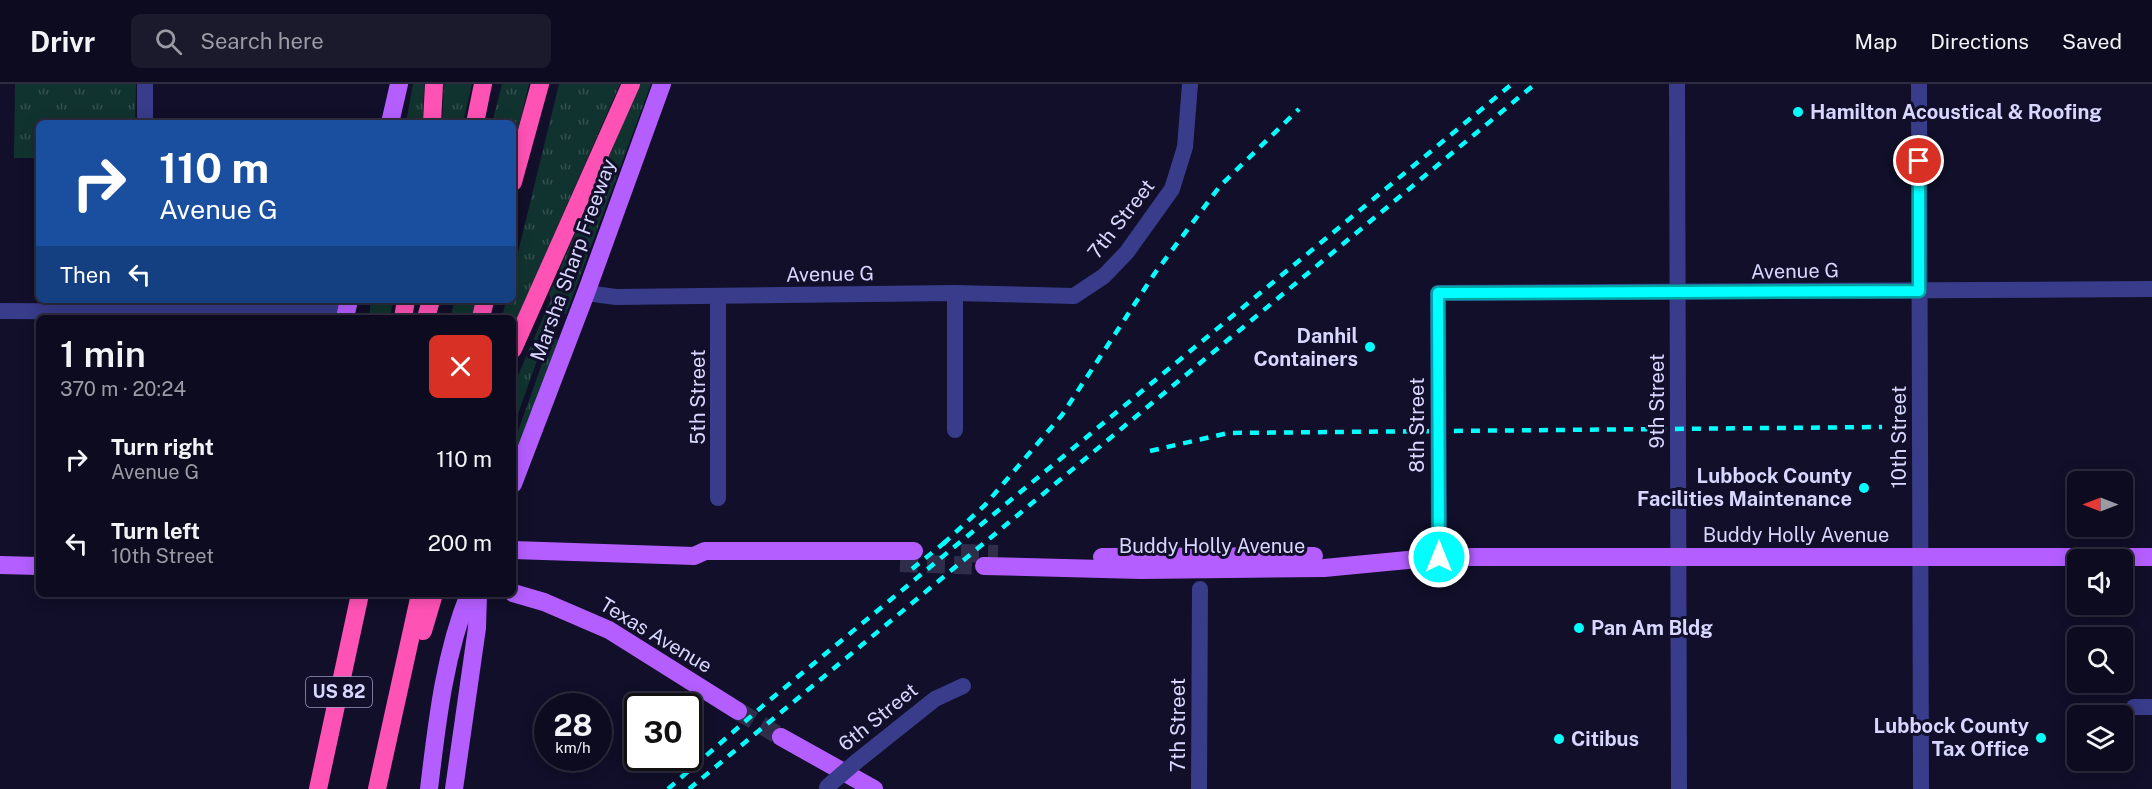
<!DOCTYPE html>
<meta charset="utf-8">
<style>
:root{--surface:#0d0b1f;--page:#1b192c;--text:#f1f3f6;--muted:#9a9ba4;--line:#2d2b3d}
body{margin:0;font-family:"Public Sans",sans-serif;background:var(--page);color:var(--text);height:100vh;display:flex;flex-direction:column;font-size:22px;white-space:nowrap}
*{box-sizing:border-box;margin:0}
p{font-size:20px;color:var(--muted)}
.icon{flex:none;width:33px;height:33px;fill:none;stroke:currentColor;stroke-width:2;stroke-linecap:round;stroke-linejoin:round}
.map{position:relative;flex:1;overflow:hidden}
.panel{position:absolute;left:36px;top:231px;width:480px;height:282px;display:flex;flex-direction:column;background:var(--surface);border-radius:9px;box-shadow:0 3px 15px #0003,0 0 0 2px var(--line)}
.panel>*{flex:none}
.guide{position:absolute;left:36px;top:36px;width:480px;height:183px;border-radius:9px;box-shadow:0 3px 15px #0003,0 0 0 2px var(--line);background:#1a4fa0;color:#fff;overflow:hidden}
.needle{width:39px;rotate:270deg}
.controls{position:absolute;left:2067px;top:387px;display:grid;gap:12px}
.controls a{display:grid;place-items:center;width:66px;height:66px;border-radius:9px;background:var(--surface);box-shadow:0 3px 15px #0003,0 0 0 2px var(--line);font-size:30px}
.speed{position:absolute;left:534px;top:609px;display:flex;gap:12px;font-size:30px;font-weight:700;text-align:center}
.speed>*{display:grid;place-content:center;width:78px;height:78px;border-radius:50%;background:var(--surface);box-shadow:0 3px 15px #0003,0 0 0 2px var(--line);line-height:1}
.speed small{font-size:15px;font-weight:400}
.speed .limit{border:3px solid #111;border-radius:9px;background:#fff;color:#111}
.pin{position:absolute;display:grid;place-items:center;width:51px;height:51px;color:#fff;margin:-26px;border:3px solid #fff;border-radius:50%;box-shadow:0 2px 6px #0007}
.me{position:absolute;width:66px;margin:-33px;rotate:0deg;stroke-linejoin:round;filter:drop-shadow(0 0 4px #0008)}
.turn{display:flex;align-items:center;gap:21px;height:126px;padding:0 24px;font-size:27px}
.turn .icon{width:78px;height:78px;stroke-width:2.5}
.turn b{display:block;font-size:42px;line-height:51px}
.then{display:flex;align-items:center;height:57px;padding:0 24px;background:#0003;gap:12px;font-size:22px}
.round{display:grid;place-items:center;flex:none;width:63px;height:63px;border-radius:9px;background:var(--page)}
.overview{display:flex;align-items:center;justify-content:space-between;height:102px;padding:0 24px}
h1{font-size:36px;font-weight:600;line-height:45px}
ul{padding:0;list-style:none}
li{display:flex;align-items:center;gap:18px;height:84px;padding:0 24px}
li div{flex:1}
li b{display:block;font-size:22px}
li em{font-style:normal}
header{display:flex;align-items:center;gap:36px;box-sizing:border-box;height:84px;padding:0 30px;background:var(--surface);border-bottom:2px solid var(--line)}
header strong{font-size:28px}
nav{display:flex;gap:33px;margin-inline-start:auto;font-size:21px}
.search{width:420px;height:54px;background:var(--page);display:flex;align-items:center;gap:15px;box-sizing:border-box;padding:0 21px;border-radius:9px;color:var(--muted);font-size:22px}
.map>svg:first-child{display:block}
.grass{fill:url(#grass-tufts)}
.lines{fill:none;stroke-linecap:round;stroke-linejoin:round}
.major-tunnel{stroke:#2f2d49;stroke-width:18;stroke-dasharray:18 9;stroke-linecap:butt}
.minor{stroke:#383c8a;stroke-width:16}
.major{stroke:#b45eff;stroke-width:18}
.highway{stroke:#ff52b5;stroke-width:18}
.rail{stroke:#03feff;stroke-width:4.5;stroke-dasharray:9 8;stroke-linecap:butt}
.minor-bridge{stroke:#383c8a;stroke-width:16}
.route-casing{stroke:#02a5a6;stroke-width:15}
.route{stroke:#03feff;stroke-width:10}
.poi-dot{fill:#03feff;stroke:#110f29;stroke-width:2}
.labels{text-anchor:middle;stroke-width:6;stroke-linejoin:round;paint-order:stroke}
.shield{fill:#110f29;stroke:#9c9bbf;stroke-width:1.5}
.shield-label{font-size:18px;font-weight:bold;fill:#d8d7ff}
.poi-label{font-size:20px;font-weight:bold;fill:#d8d7ff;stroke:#110f29;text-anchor:start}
.street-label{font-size:20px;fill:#d8d7ff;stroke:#110f29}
</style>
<header>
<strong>Drivr</strong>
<div class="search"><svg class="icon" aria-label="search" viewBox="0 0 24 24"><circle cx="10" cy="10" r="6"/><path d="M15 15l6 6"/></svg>Search here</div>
<nav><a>Map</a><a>Directions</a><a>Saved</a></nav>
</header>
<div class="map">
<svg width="2152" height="705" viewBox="0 0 2152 705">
<defs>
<pattern id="grass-tufts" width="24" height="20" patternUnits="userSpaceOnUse" patternTransform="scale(1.5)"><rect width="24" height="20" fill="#11332f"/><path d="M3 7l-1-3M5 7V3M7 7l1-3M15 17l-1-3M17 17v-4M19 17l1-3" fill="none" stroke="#33504e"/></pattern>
</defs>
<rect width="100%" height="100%" fill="#110f29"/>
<!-- grass -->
<g class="grass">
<polygon points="15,0 136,0 135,39 39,39 39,74 14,74"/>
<polygon points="413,0 424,0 423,39 406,39"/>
<polygon points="444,0 472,0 463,39 442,39"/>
<polygon points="502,0 529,0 513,66 513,39 492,39"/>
<polygon points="559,0 620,0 513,244 513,234 502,234 506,216 513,216 513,189"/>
<polygon points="640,0 651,0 566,230 555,226 513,344 513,303 551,215 549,210"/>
<polygon points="371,216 393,216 390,234 369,234"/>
<polygon points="455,216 477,216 473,234 450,234"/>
<polygon points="552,252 558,256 513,379 513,361"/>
</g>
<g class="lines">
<!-- major-tunnel -->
<g class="major-tunnel">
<polyline points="961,469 998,470"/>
<polyline points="900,479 984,482"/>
<polyline points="738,627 781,653"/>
</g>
<!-- minor -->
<g class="minor">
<polyline points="145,0 145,39"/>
<polyline points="1677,0 1679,705"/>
<polyline points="1919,0 1921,705"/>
<polyline points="586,209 616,213 955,209 1074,212 1104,192 1127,168 1172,105 1185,63 1190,0"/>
<polyline points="955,209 955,346"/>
<polyline points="0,227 346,229"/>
<polyline points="718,414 718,212"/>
<polyline points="1439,473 1438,209 2152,205"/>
<polyline points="2134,623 2152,623"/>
<polyline points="856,678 935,615 963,602"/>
<polyline points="1199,705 1200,505"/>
</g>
<!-- major -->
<g class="major">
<polyline points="390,39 399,0"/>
<polyline points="345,234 349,216"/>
<polyline points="513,400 586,209 662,0"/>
<polyline points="513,466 694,472 705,467 914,467"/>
<polyline points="1102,473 1314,472"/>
<polyline points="0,481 39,482"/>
<polyline points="984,482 1141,486 1324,484 1439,473 2152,473"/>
<polyline points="513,509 544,518 609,546 738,627"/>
<polyline points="781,653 874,705"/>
<path d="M429 705C437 639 444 572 469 510"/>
<polyline points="454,705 477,544 478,510"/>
</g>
<!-- highway -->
<g class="highway">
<polyline points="432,39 434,0"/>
<polyline points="475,39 483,0"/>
<polyline points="513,98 540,0"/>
<polyline points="403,234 406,216"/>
<polyline points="426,234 431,216"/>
<polyline points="481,234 485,216"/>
<polyline points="513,265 631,0"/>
<polyline points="423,547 434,510"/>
<polyline points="318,705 360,510"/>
<polyline points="377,705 420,510"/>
</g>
<!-- rail -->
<g class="rail">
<polyline points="1150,367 1228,349 1882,343"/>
<polyline points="943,460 985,421 1062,331 1155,189 1220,102 1299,25"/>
<polyline points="912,485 949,455"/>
<polyline points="668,705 765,620 1512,0"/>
<polyline points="689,705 1535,0"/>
</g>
<!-- minor-bridge -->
<polyline class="minor-bridge" points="827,703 856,678"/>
</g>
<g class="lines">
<!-- route casing -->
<g class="route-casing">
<polyline id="route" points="1439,473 1438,209 1919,207 1919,77"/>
</g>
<!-- route -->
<use href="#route" class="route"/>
</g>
<!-- markers -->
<g class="poi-dot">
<circle cx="1798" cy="28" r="6"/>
<circle cx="1370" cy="263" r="6"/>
<circle cx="1864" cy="404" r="6"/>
<circle cx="1579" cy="544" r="6"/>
<circle cx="2041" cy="654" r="6"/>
<circle cx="1559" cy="655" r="6"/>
</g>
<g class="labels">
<!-- shield labels -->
<rect class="shield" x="306" y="593" width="66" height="30" rx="4.5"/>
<g class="shield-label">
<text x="339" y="614">US 82</text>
</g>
<!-- poi labels -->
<g class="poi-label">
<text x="1810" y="35">Hamilton Acoustical &amp; Roofing</text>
<text x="1358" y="259" text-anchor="end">Danhil<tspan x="1358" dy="23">Containers</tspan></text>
<text x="1852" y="399" text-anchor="end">Lubbock County<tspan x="1852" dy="23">Facilities Maintenance</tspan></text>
<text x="1591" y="551">Pan Am Bldg</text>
<text x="2029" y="649" text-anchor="end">Lubbock County<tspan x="2029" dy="23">Tax Office</tspan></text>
<text x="1571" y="662">Citibus</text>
</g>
<!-- street labels -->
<g class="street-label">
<text transform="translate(1121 135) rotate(-52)" y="7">7th Street</text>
<text transform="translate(573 176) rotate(-70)" y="7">Marsha Sharp Freeway</text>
<text transform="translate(1795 187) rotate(-1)" y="7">Avenue G</text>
<text transform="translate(830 190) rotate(-1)" y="7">Avenue G</text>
<text transform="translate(698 313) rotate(-90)" y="7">5th Street</text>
<text transform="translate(1657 317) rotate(-90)" y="7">9th Street</text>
<text transform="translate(1417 341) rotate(-90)" y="7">8th Street</text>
<text transform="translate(1899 353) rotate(-90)" y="7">10th Street</text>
<text x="1796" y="458">Buddy Holly Avenue</text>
<text x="1212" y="469">Buddy Holly Avenue</text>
<text transform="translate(656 551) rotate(31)" y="7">Texas Avenue</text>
<text transform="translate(878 633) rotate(-39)" y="7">6th Street</text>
<text transform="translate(1178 641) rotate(-90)" y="7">7th Street</text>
</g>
</g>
</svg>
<div class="controls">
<a><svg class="needle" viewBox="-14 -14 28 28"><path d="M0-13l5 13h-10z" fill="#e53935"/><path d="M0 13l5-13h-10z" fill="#9a9ba4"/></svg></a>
<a><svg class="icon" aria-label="sound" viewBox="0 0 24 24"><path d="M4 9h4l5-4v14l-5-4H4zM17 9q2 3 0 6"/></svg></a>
<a><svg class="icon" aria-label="search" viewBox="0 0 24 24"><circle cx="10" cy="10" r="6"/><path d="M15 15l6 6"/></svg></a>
<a><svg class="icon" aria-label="layers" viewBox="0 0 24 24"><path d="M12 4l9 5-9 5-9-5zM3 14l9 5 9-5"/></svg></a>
</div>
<div class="speed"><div>28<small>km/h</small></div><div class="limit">30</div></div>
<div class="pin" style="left:1919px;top:77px;background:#d93025"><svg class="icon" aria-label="arrive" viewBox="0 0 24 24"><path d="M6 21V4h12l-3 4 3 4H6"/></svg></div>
<svg class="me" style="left:1439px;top:473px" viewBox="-20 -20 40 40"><circle r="17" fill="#03feff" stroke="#fff" stroke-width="3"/><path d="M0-11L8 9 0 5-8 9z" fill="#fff"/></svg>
<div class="guide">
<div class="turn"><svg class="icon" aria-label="right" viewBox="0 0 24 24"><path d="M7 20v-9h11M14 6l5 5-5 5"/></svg><div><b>110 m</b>Avenue G</div></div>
<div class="then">Then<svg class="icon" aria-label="left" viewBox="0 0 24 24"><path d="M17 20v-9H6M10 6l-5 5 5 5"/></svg></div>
</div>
<section class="panel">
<div class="overview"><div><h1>1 min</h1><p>370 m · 20:24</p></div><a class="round" style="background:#d93025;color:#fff"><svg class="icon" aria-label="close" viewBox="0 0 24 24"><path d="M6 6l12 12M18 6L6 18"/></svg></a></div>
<ul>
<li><svg class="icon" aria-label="right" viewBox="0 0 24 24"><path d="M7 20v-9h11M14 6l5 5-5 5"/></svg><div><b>Turn right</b><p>Avenue G</p></div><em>110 m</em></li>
<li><svg class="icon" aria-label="left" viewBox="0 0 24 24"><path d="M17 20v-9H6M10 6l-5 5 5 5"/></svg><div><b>Turn left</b><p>10th Street</p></div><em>200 m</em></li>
</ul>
</section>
</div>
